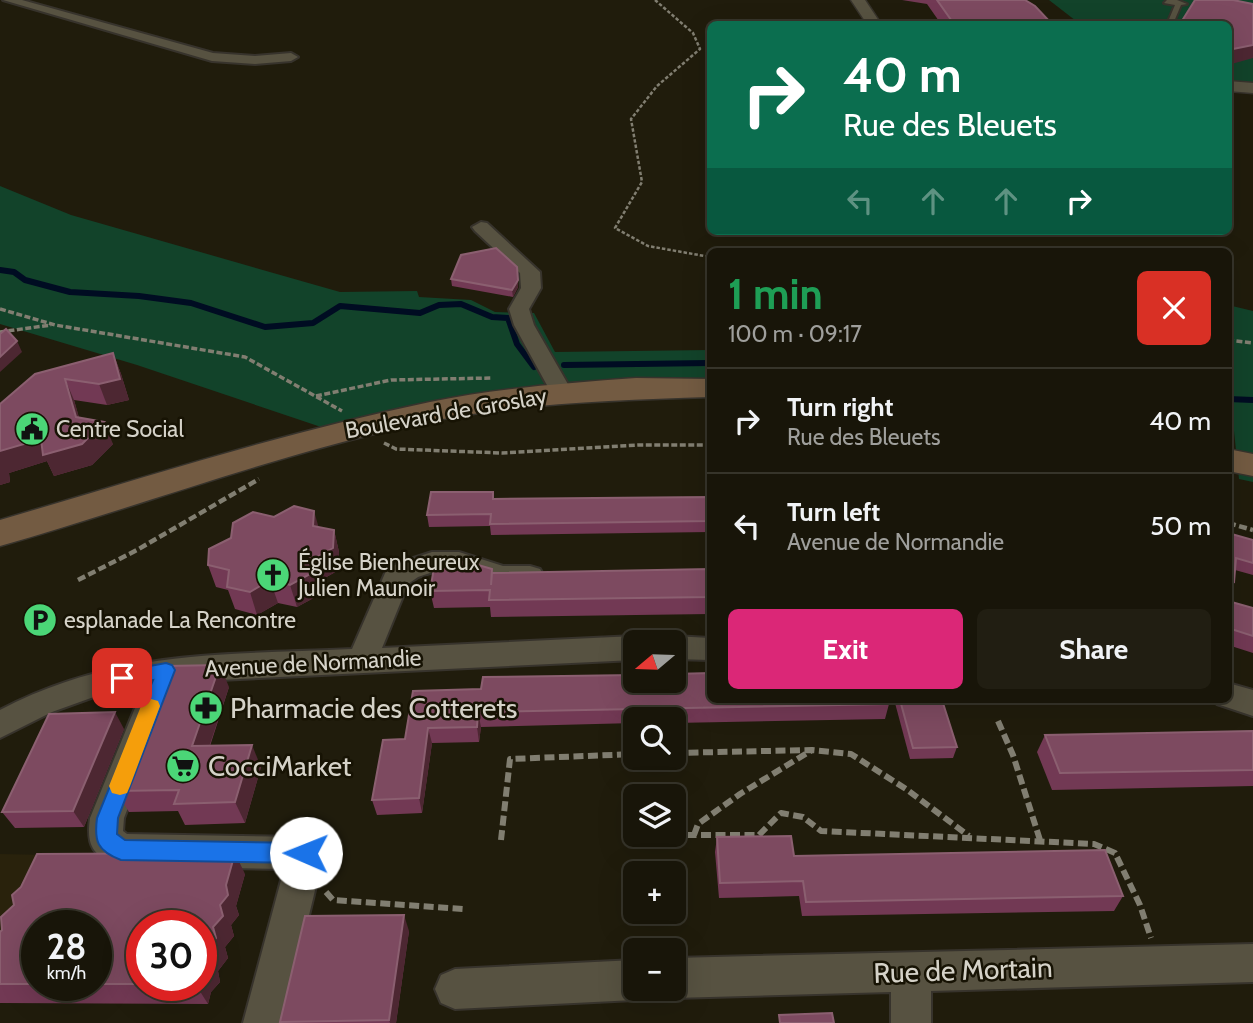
<!DOCTYPE html>
<meta charset="utf-8">
<style>
:root{--surface:#181509;--page:#211e12;--text:#f1f3f6;--muted:#9f9f9c;--line:#36342a;--accent:#db2777}
body{margin:0;font-family:Cabin,sans-serif;background:var(--page);color:var(--text);height:100vh;display:flex;flex-direction:column;font-size:26px;white-space:nowrap}
*{box-sizing:border-box;margin:0}
p{font-size:23px;color:var(--muted)}
.icon{flex:none;width:38px;height:38px;fill:none;stroke:currentColor;stroke-width:2;stroke-linecap:round;stroke-linejoin:round}
.map{position:relative;flex:1;overflow:hidden}
.panel{position:absolute;left:707px;top:248px;width:525px;height:455px;display:flex;flex-direction:column;background:var(--surface);border-radius:10px;box-shadow:0 7px 28px #0002,0 0 0 2px var(--line)}
.panel>*{flex:none}
.banner{position:absolute;left:707px;top:21px;width:525px;height:214px;border-radius:10px;box-shadow:0 7px 28px #0002,0 0 0 2px var(--line);background:#0b6e4f;color:#fff;overflow:hidden}
.needle{width:46px;rotate:251deg}
.controls{position:absolute;left:623px;top:630px;display:grid;gap:14px}
.controls a{display:grid;place-items:center;width:63px;height:63px;border-radius:10px;background:var(--surface);box-shadow:0 7px 28px #0002,0 0 0 2px var(--line);font-size:35px}
.speed{position:absolute;left:21px;top:910px;display:flex;gap:14px;font-size:35px;font-weight:700;text-align:center}
.speed>*{display:grid;place-content:center;width:91px;height:91px;border-radius:50%;background:var(--surface);box-shadow:0 7px 28px #0002,0 0 0 2px var(--line);line-height:1}
.speed small{font-size:18px;font-weight:400}
.speed .limit{border:10px solid #d22;background:#fff;color:#111}
.pin{position:absolute;display:grid;place-items:center;width:60px;height:60px;color:#fff;margin:-30px;border-radius:14px;box-shadow:0 4px 10px #0006}
.me{position:absolute;width:77px;margin:-38px;rotate:271deg;stroke-linejoin:round;filter:drop-shadow(0 0 5px #0008)}
.turn{display:flex;align-items:center;gap:24px;height:147px;padding:0 21px;font-size:32px}
.turn .icon{width:91px;height:91px;stroke-width:2.5}
.turn b{display:block;font-size:49px;line-height:60px}
.lanes{display:flex;align-items:center;height:66px;padding:0 21px;background:#0003;justify-content:center;gap:35px;direction:ltr}
.lanes .off{opacity:.35}
.round{display:grid;place-items:center;flex:none;width:74px;height:74px;border-radius:10px;background:var(--page)}
.headline{display:flex;align-items:center;justify-content:space-between;height:119px;padding:0 21px}
h1{font-size:42px;font-weight:700;line-height:52px;color:#1e9e55}
.primary-button{display:flex;gap:14px;margin-top:auto;padding:14px 21px}
.primary-button a{flex:1;height:80px;border-radius:10px;background:var(--accent);color:#fff;font-size:28px;font-weight:700;line-height:80px;text-align:center}
.primary-button a+a{background:var(--page);color:var(--text)}
ul{padding:0;list-style:none}
li{display:flex;align-items:center;gap:21px;height:105px;padding:0 21px;border-top:2px solid var(--line)}
li div{flex:1}
li b{display:block;font-size:26px}
li em{font-style:normal}
.map>svg:first-child{display:block}
.built{fill:#29220c}
.green{fill:#12432a}
.lines{fill:none;stroke-linecap:round;stroke-linejoin:round}
.stream{stroke:#000c22;stroke-width:6}
.service-casing{stroke:#37332c;stroke-width:4}
.minor-casing{stroke:#37332c;stroke-width:4}
.tertiary-casing{stroke:#37332c;stroke-width:3}
.secondary-casing{stroke:#37332c;stroke-width:3}
.path-far3{stroke:#817e71;stroke-width:2.5;stroke-dasharray:3.5 2;stroke-linecap:butt}
.path-far2{stroke:#817e71;stroke-width:3.5;stroke-dasharray:6 2.5;stroke-linecap:butt}
.path-far1{stroke:#817e71;stroke-width:4.5;stroke-dasharray:8 3.5;stroke-linecap:butt}
.path{stroke:#817e71;stroke-width:6;stroke-dasharray:10 4.5;stroke-linecap:butt}
.service{fill:#575241;fill-rule:evenodd}
.minor{fill:#575241;fill-rule:evenodd}
.tertiary{fill:#575241;fill-rule:evenodd}
.secondary{fill:#735b42;fill-rule:evenodd}
.wall{fill:#723954;fill-rule:evenodd}
.shaded-wall{fill:#4d2732}
.building{fill:#7d4a60;stroke:#8b5f70;stroke-width:2}
.route{fill:#1a73e8;stroke:#114b97;stroke-width:2}
.slow{fill:#f59e0b}
.labels{text-anchor:middle;stroke-width:5;stroke-linejoin:round;paint-order:stroke}
.street-label{font-size:23px;fill:#d5d2c8;stroke:#171304}
.poi-label{font-size:23px;fill:#d5d2c8;stroke:#171304;text-anchor:start}
.near-poi-label{font-size:28px;fill:#d5d2c8;stroke:#171304;text-anchor:start}
.near-street-label{font-size:28px;fill:#d5d2c8;stroke:#171304}
</style>
<div class="map">
<svg width="1253" height="1023" viewBox="0 0 1253 1023">
<rect width="100%" height="100%" fill="#201c0c"/>
<!-- built -->
<polygon class="built" points="0,854 49,855 0,975"/>
<!-- green -->
<g class="green">
<polygon points="1049,0 1253,0 1253,84 1229,83 1228,24 1080,24"/>
<polygon points="0,186 71,215 340,292 417,291 419,297 471,300 495,312 534,313 555,352 710,350 710,386 324,428 137,365 0,324"/>
<polygon points="1228,305 1253,311 1253,482 1239,479 1229,383"/>
</g>
<g class="lines">
<!-- stream -->
<g class="stream">
<polyline points="0,270 14,272 25,280 70,292 139,296 191,303 265,327 313,323 340,306 420,313 439,305 461,304 492,317 508,318 517,344 534,367"/>
<polyline points="564,365 710,363"/>
<polyline points="1228,399 1253,400"/>
</g>
<!-- service casing -->
<g class="service-casing">
<polygon id="service" points="1167,0 1177,0 1187,4 1181,5 1173,24 1167,24 1175,5 1164,3"/>
</g>
<!-- minor casing -->
<g class="minor-casing">
<g id="minor">
<polygon points="3,0 22,0 213,53 255,56 291,53 298,57 291,61 255,64 212,61"/>
<polygon points="481,222 487,223 540,272 541,288 529,309 534,325 573,393 570,398 554,398 514,325 509,309 521,288 520,273 475,231 472,227"/>
<path d="M432 552H459L503 566H530L540 569 544 576 540 583 530 586H502L458 572H433L418 577 408 584 382 648 635 636 647 642H635V660L177 682 124 818 123 831 127 834 306 837 319 841 324 853 283 1023H243L284 869 121 866C93 856 86 847 90 818L144 686 102 694 52 712 0 738V710C115 649 226 655 352 649L386 571 398 563Z"/>
<polygon points="674,636 710,638 710,660 674,659 674,642 662,642"/>
<polygon points="1228,683 1253,690 1253,716 1217,704 1215,700 1228,700"/>
<polygon points="1253,944 1253,982 931,991 931,1023 891,1023 891,992 674,998 660,992 659,989 674,989 674,958"/>
<polygon points="635,960 635,989 651,989 649,994 635,1000 455,1009 441,1003 435,989 441,975 455,969"/>
</g>
</g>
<!-- tertiary casing -->
<g class="tertiary-casing">
<g id="tertiary">
<polygon points="851,0 865,0 881,24 867,24"/>
<polygon points="1228,81 1253,83 1253,93 1228,91"/>
</g>
</g>
<!-- secondary casing -->
<g class="secondary-casing">
<g id="secondary">
<path d="M636 378 710 379V397C617 400 524 403 432 421 285 451 144 505 0 546V520C143 478 285 432 430 402 497 388 568 383 636 378Z"/>
<polygon points="1228,449 1253,454 1253,476 1228,471"/>
</g>
</g>
<!-- path-far3 -->
<polyline class="path-far3" points="655,0 693,33 700,49 657,86 631,119 642,182 615,228 648,246 710,257"/>
<!-- path-far2 -->
<g class="path-far2">
<polyline points="0,309 55,325 245,357 342,411"/>
<polyline points="0,332 51,325"/>
<polyline points="1228,340 1253,343"/>
<polyline points="316,396 391,380 491,378"/>
<polyline points="384,443 396,449 502,453 638,445 710,445"/>
</g>
<!-- path-far1 -->
<g class="path-far1">
<polyline points="1228,523 1253,530"/>
<polyline points="78,580 137,550 259,479"/>
</g>
<!-- path -->
<g class="path">
<polyline points="998,721 1013,755 1040,840"/>
<polyline points="674,753 812,750 851,754 906,789 969,836"/>
<polyline points="672,835 759,835 781,813 803,817 821,831 1094,844 1115,853 1140,905 1151,938"/>
<polyline points="694,835 698,824 740,794 812,750"/>
<polyline points="501,840 510,759 635,754"/>
<polyline points="326,892 333,900 463,909"/>
</g>
<!-- service -->
<use href="#service" class="service"/>
<!-- minor -->
<use href="#minor" class="minor"/>
<!-- tertiary -->
<use href="#tertiary" class="tertiary"/>
<!-- secondary -->
<use href="#secondary" class="secondary"/>
</g>
<!-- wall -->
<g class="wall">
<polygon points="902,0 1025,0 1052,24 941,24 927,4"/>
<polygon points="517,267 518,287 513,297 452,286 451,279"/>
<polygon points="113,353 121,374 129,400 107,405 74,400 79,418 113,444 92,465 54,476 47,461 9,473 10,482 0,485 0,404"/>
<polygon points="493,492 494,499 710,497 710,532 491,535 490,526 429,527 427,515"/>
<polygon points="319,527 334,530 339,552 339,570 321,580 321,594 297,607 278,603 257,615 235,609 228,590 216,587 208,565 231,538"/>
<polygon points="1228,533 1253,540 1253,575 1235,570 1234,582 1228,591"/>
<polygon points="710,569 710,614 491,617 490,607 434,608 430,591 493,573"/>
<polygon points="1228,601 1253,608 1253,653 1228,645"/>
<polygon points="229,687 210,746 261,767 245,823 185,825 178,811 129,812 116,791"/>
<polygon points="413,691 889,704 885,719 674,723 674,719 635,719 635,723 481,727 479,742 432,743 422,813 377,815 372,800 405,739"/>
<polygon points="896,700 942,700 957,747 953,758 910,759 895,703"/>
<polygon points="124,729 84,827 15,828 2,812"/>
<polygon points="1253,731 1253,786 1052,790 1037,752 1045,735"/>
<polygon points="717,837 794,856 1123,896 1114,911 802,916 799,896 719,898 715,852"/>
<path d="M245 874 236 906 239 915 231 925 234 936 225 947 228 958 218 971 220 982 211 992 208 1004 0 1003V932ZM37 926H96V985H37ZM142 926 201 985H142Z"/>
<polygon points="409,931 396,1023 280,1023 280,1022"/>
</g>
<!-- shaded-wall -->
<g class="shaded-wall">
<polygon points="1253,45 1253,58 1228,65 1228,54 1230,50"/>
<polygon points="518,280 518,287 513,297 512,290"/>
<polygon points="17,341 22,352 0,372 0,357"/>
<polygon points="113,353 121,374 129,400 107,405 99,384"/>
<polygon points="65,379 74,400 85,438 76,417"/>
<polygon points="104,422 113,444 92,465 54,476 47,461 9,473 10,482 0,485 0,451"/>
<polygon points="314,511 320,532 313,526"/>
<polygon points="334,530 339,552 339,570 321,580 321,594 297,607 290,585 315,558"/>
<polygon points="270,580 278,603 257,615 250,592"/>
<polygon points="220,665 229,687 202,768 192,746"/>
<polygon points="115,712 124,729 84,827 73,811"/>
<polygon points="478,712 481,727 479,742 477,727"/>
<polygon points="428,728 432,743 422,813 419,798"/>
<polygon points="252,745 261,767 245,823 235,802"/>
<polygon points="235,853 245,874 236,906 239,915 231,925 234,936 225,947 228,958 218,971 220,982 211,992 208,1004 196,985 201,985 201,970 206,951"/>
<polygon points="404,915 409,931 396,1023 390,1023 389,1020"/>
</g>
<!-- building -->
<g class="building">
<polygon points="937,0 1025,0 1035,6 1052,24 954,24"/>
<polygon points="1195,0 1233,0 1253,4 1253,45 1228,50 1228,24 1180,24"/>
<polygon points="496,248 517,267 518,280 512,290 451,279 461,255"/>
<polygon points="6,329 17,341 0,357 0,334"/>
<polygon points="113,353 120,379 99,384 65,379 76,417 104,422 82,444 43,455 41,439 0,451 0,404 35,374"/>
<polygon points="431,492 493,492 493,499 710,497 710,521 490,524 491,514 427,515"/>
<polygon points="294,506 314,511 313,526 334,530 333,548 315,558 314,572 290,585 270,580 250,592 227,587 229,570 208,565 209,549 231,538 233,523 253,512 274,517"/>
<polygon points="1228,533 1253,540 1253,563 1236,558 1234,582 1228,581"/>
<polygon points="435,562 468,562 492,569 491,585 492,573 710,569 710,597 489,600 490,590 430,591"/>
<polygon points="1228,601 1253,608 1253,636 1228,628"/>
<polygon points="220,665 192,746 252,745 235,802 174,804 179,790 116,791 167,666"/>
<polygon points="710,673 710,700 888,700 889,704 478,712 477,727 428,728 419,798 372,800 383,740 405,739 413,691 481,689 483,677 635,675 635,681 674,681 674,674"/>
<polygon points="900,700 942,700 957,747 913,748"/>
<polygon points="115,712 73,811 2,812 49,714"/>
<polygon points="1253,731 1253,770 1060,773 1045,735"/>
<polygon points="791,836 794,856 1105,850 1123,896 806,902 803,881 720,883 717,837"/>
<polygon points="235,853 226,885 228,895 220,905 223,916 213,927 216,938 206,951 208,963 201,970 201,926 142,926 142,984 96,984 96,926 37,926 37,984 0,984 0,932 2,930 1,917 14,905 12,895 21,887 37,854"/>
<polygon points="404,915 389,1020 280,1022 305,916"/>
<polygon points="832,1013 834,1023 780,1023 779,1015"/>
</g>
<!-- route -->
<path class="route" d="M166 663 172 665 175 670 118 818 117 834 125 840 306 843 314 846 317 853 314 860 306 863 121 860C97 851 94 841 97 818L153 680 122 686 116 684 113 678 116 673 122 671Z"/>
<!-- slow -->
<polygon class="slow" points="151,699 158,701 160,706 130,786 127,793 120,795 112,793 109,786 141,706 144,701"/>
<!-- icons -->
<defs>
<g id="civic-disc" transform="scale(1.75)"><circle r="9.5" fill="#4bd677" stroke="#171304"/><path d="M-.6-6.5H3V-4.5H.6V-3L4-1V1h2V6H-6V1h2V-1L-.6-3ZM-1.2 2.5V6h2.4V2.5Z" fill="#111"/></g>
<g id="church-disc" transform="scale(1.75)"><circle r="9.5" fill="#4bd677" stroke="#171304"/><path d="M-1.2-6h2.4v3.5h3.3v2.4h-3.3V6h-2.4V-.1h-3.3v-2.4h3.3Z" fill="#111"/></g>
<g id="parking-disc" transform="scale(1.75)"><circle r="9.5" fill="#4bd677" stroke="#171304"/><path d="M-3.5-5.5H1a3.5 3.5 0 0 1 0 7H-1V5.5H-3.5ZM-1-3.4V-.6H.8a1.4 1.4 0 0 0 0-2.8Z" fill="#111"/></g>
<g id="pharmacy-disc" transform="scale(1.75)"><circle r="9.5" fill="#4bd677" stroke="#171304"/><path d="M-2-6h4v4h4v4h-4v4h-4v-4h-4v-4h4Z" fill="#111"/></g>
<g id="supermarket-disc" transform="scale(1.75)"><circle r="9.5" fill="#4bd677" stroke="#171304"/><path d="M-6-5.5h2.5l.6 2H6L4.5 2H-2.5L-4.4-4H-6ZM-1.5 3.2a1.3 1.3 0 1 0 .1 0ZM3 3.2a1.3 1.3 0 1 0 .1 0Z" fill="#111"/></g>
</defs>
<g fill-rule="evenodd">
<use href="#civic-disc" x="32" y="429"/>
<use href="#church-disc" x="273" y="575"/>
<use href="#parking-disc" x="40" y="620"/>
<use href="#pharmacy-disc" x="206" y="708"/>
<use href="#supermarket-disc" x="183" y="766"/>
</g>
<g class="labels">
<!-- street labels -->
<g class="street-label">
<text transform="translate(446 413) rotate(-10)" y="8">Boulevard de Groslay</text>
<text transform="translate(313 663) rotate(-3)" y="8">Avenue de Normandie</text>
</g>
<!-- poi labels -->
<g class="poi-label">
<text x="56" y="437">Centre Social</text>
<text x="298" y="570">Église Bienheureux<tspan x="298" dy="26">Julien Maunoir</tspan></text>
<text x="64" y="628">esplanade La Rencontre</text>
</g>
<!-- near-poi labels -->
<g class="near-poi-label">
<text x="230" y="718">Pharmacie des Cotterets</text>
<text x="208" y="776">CocciMarket</text>
</g>
<!-- near-street labels -->
<g class="near-street-label">
<text transform="translate(963 970) rotate(-2)" y="10">Rue de Mortain</text>
</g>
</g>
</svg>
<div class="controls">
<a><svg class="needle" viewBox="-14 -14 28 28"><path d="M0-13l5 13h-10z" fill="#e53935"/><path d="M0 13l5-13h-10z" fill="#9f9f9c"/></svg></a>
<a><svg class="icon" aria-label="search" viewBox="0 0 24 24"><circle cx="10" cy="10" r="6"/><path d="M15 15l6 6"/></svg></a>
<a><svg class="icon" aria-label="layers" viewBox="0 0 24 24"><path d="M12 4l9 5-9 5-9-5zM3 14l9 5 9-5"/></svg></a>
<a>+</a>
<a>−</a>
</div>
<div class="speed"><div>28<small>km/h</small></div><div class="limit">30</div></div>
<div class="pin" style="left:122px;top:678px;background:#d93025"><svg class="icon" aria-label="arrive" viewBox="0 0 24 24"><path d="M6 21V4h12l-3 4 3 4H6"/></svg></div>
<svg class="me" style="left:306px;top:853px" viewBox="-20 -20 40 40"><circle r="19" fill="#fff"/><path d="M0-13L10 11 0 6-10 11z" fill="#1a73e8"/></svg>
<div class="banner">
<div class="turn"><svg class="icon" aria-label="right" viewBox="0 0 24 24"><path d="M7 20v-9h11M14 6l5 5-5 5"/></svg><div><b>40 m</b>Rue des Bleuets</div></div>
<div class="lanes"><svg class="icon off" aria-label="left" viewBox="0 0 24 24"><path d="M17 20v-9H6M10 6l-5 5 5 5"/></svg><svg class="icon off" aria-label="ahead" viewBox="0 0 24 24"><path d="M12 20V5M6 11l6-6 6 6"/></svg><svg class="icon off" aria-label="ahead" viewBox="0 0 24 24"><path d="M12 20V5M6 11l6-6 6 6"/></svg><svg class="icon" aria-label="right" viewBox="0 0 24 24"><path d="M7 20v-9h11M14 6l5 5-5 5"/></svg></div>
</div>
<section class="panel">
<div class="headline"><div><h1>1 min</h1><p>100 m · 09:17</p></div><a class="round" style="background:#d93025;color:#fff"><svg class="icon" aria-label="close" viewBox="0 0 24 24"><path d="M6 6l12 12M18 6L6 18"/></svg></a></div>
<ul>
<li><svg class="icon" aria-label="right" viewBox="0 0 24 24"><path d="M7 20v-9h11M14 6l5 5-5 5"/></svg><div><b>Turn right</b><p>Rue des Bleuets</p></div><em>40 m</em></li>
<li><svg class="icon" aria-label="left" viewBox="0 0 24 24"><path d="M17 20v-9H6M10 6l-5 5 5 5"/></svg><div><b>Turn left</b><p>Avenue de Normandie</p></div><em>50 m</em></li>
</ul>
<div class="primary-button"><a>Exit</a><a>Share</a></div>
</section>
</div>
